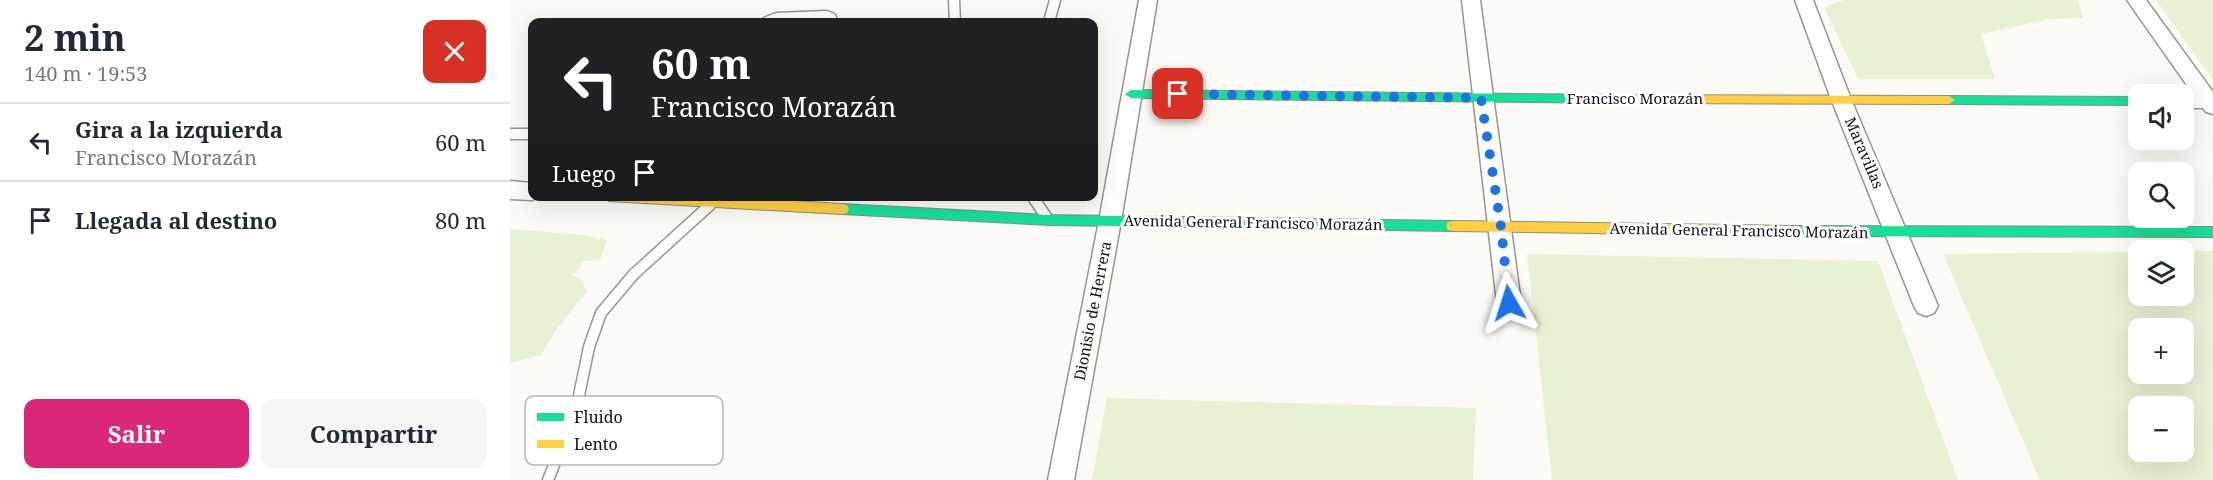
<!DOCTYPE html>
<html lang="es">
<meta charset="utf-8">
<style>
:root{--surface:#fff;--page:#f6f6f7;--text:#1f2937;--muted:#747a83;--line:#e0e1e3;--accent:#db2777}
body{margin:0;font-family:"Noto Serif",serif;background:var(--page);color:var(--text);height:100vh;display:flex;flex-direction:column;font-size:22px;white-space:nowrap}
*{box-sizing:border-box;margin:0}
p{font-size:20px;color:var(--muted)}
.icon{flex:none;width:33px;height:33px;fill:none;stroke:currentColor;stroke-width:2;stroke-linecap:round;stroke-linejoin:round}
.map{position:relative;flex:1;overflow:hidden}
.panel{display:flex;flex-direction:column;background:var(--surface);width:510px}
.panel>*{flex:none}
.guide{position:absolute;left:18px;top:18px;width:570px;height:183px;border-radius:12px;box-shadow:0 6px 24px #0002;background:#202124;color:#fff;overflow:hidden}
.fabs{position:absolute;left:1618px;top:84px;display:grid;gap:12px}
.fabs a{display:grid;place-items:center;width:66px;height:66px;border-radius:12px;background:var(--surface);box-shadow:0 6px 24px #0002;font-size:30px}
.pin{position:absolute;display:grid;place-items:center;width:51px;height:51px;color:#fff;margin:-26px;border-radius:12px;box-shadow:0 3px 9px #0006}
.me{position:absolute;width:66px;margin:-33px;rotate:354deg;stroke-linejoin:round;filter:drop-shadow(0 0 4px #0008)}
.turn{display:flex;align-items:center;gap:21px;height:126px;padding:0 24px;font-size:27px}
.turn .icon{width:78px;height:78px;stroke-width:2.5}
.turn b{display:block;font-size:42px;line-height:51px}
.then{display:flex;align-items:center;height:57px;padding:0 24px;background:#0003;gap:12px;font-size:22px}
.round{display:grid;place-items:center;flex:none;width:63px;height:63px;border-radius:12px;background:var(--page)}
.headline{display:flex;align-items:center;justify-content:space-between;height:102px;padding:0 24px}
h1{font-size:36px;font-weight:700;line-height:45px}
.cta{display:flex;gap:12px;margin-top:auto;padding:12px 24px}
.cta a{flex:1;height:69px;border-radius:12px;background:var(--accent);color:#fff;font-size:24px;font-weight:700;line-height:69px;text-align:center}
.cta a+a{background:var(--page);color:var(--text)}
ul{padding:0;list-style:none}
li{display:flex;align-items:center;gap:18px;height:78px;padding:0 24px;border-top:2px solid var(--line)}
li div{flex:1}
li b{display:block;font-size:22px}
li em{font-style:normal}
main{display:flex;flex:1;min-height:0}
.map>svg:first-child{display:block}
.green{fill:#e7f1d4;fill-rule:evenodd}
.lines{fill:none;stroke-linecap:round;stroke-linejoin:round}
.lane-casing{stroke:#969592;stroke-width:13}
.street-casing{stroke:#969592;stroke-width:3}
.fast-casing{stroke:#8c8b89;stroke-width:2}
.slow-casing{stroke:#8c8b89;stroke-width:2}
.lane{stroke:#fffefd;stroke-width:10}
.street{fill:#fffefd;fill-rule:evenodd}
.fast{fill:#16e098;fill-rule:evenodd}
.slow{fill:#ffcf43;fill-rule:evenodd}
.route{stroke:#1a73e8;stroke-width:10;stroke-dasharray:0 18}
.labels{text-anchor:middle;stroke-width:6;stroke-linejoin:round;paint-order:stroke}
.street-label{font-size:15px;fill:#0f0f0f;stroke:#fff}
.key{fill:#fff;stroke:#b7b7b7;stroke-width:1.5}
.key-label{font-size:16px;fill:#0f0f0f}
</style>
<main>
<section class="panel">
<div class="headline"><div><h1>2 min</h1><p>140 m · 19:53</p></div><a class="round" style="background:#d93025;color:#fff"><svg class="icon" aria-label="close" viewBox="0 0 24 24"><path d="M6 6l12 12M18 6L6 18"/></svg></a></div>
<ul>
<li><svg class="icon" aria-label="left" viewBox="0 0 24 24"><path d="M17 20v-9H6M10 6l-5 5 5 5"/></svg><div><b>Gira a la izquierda</b><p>Francisco Morazán</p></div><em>60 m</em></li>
<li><svg class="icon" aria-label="arrive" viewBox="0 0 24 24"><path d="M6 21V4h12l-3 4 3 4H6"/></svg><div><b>Llegada al destino</b></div><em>80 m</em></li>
</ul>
<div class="cta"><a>Salir</a><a>Compartir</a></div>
</section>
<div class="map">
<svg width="1703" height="480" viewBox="0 0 1703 480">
<rect width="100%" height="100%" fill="#fcfaf4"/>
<!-- green -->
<g class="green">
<polygon points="1334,0 1568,0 1573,18 1539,19 1471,34 1485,79 1348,79 1314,7"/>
<polygon points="1646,0 1703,0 1703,80"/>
<polygon points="0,229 73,235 97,240 90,260 72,261 69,270 61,275 71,280 77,291 46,330 31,355 0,363"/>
<path d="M1674 251H1703V480H1530L1433 254 1629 252V296H1674ZM1674 328V374H1629V328ZM1674 406V452H1629V406Z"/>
<polygon points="1017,254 1368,261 1448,480 1042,480"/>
<polygon points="597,398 966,408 963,480 582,480"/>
</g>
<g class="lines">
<!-- lane casing -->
<g class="lane-casing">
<g id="lane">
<polyline points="444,0 445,22"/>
<polyline points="257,22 267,18 316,16 321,18 321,22"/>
<polyline points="539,22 545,0"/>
<polyline points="0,134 22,134"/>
<polyline points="522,196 537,218"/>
<polyline points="38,480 66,410 79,347 91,313 124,274 200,205"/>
</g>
</g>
<!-- street casing -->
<g class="street-casing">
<g id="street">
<polygon points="629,0 647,0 611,221 564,480 538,480 589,221"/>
<polygon points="952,0 970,0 1011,303 1007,310 999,313 991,310 987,303"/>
<polygon points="1285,0 1303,0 1341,99 1428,306 1424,313 1416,316 1408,313 1404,306 1321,99"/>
<polygon points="1617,0 1636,0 1703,92 1703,114 1696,112 1693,108 1674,108 1674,94 1671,94 1683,94"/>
<polygon points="0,181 22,183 22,196 30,196 22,200 0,199"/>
</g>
</g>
<!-- fast casing -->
<g class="fast-casing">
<g id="fast">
<polygon points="621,90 1116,95 1122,99 1116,103 621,98 615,94"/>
<polygon points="1439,96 1629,97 1629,105 1439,104 1433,100"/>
<polygon points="332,204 539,215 943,221 948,222 950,226 948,230 943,231 539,225 332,214 327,213 325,209 327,205"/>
<polygon points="1280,226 1703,227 1703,237 1280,236 1275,235 1273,231 1275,227"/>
</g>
</g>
<!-- slow casing -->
<g class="slow-casing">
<g id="slow">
<polygon points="1116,95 1439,96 1445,100 1439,104 1116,103 1110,99"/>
<polygon points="93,196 201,196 332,204 337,205 339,209 337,213 332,214 99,201"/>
<polygon points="943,221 1280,226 1285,227 1287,231 1285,235 1280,236 943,231 938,230 936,226 938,222"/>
</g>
</g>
<!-- lane -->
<use href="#lane" class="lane"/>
<!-- street -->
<use href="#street" class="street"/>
<!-- fast -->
<use href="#fast" class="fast"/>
<!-- slow -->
<use href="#slow" class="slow"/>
</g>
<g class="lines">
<!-- route -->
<polyline class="route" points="668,94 971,98 991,227 999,303"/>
</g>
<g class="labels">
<!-- street labels -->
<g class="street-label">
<text x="1125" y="104">Francisco Morazán</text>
<text transform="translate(1354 153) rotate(67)" y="5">Maravillas</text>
<text transform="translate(743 223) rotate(1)" y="5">Avenida General Francisco Morazán</text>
<text transform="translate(1229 231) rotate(1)" y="5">Avenida General Francisco Morazán</text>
<text transform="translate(583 311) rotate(-79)" y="5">Dionisio de Herrera</text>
</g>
</g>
<!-- legend -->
<rect x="15" y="396" width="198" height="69" rx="9" class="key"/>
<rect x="27" y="413" width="27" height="8" fill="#16e098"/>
<rect x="27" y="440" width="27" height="8" fill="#ffcf43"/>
<g class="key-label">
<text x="64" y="423">Fluido</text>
<text x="64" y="450">Lento</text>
</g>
</svg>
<div class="fabs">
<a><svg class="icon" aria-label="sound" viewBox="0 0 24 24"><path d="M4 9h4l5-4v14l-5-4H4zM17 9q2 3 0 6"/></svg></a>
<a><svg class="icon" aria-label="search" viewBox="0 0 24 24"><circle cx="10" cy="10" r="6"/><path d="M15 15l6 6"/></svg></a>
<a><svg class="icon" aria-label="layers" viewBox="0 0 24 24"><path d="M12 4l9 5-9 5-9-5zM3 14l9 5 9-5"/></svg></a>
<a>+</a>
<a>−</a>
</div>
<div class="pin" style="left:668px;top:94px;background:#d93025"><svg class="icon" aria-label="arrive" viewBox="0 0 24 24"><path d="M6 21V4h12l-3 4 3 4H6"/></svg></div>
<svg class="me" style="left:999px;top:303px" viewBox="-20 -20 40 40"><path d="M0-17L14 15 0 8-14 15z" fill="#1a73e8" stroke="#fff" stroke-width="4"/></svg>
<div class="guide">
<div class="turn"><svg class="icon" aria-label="left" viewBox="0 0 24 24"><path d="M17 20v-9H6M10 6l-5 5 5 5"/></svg><div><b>60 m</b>Francisco Morazán</div></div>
<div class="then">Luego<svg class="icon" aria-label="arrive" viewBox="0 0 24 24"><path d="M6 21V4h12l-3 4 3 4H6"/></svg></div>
</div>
</div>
</main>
